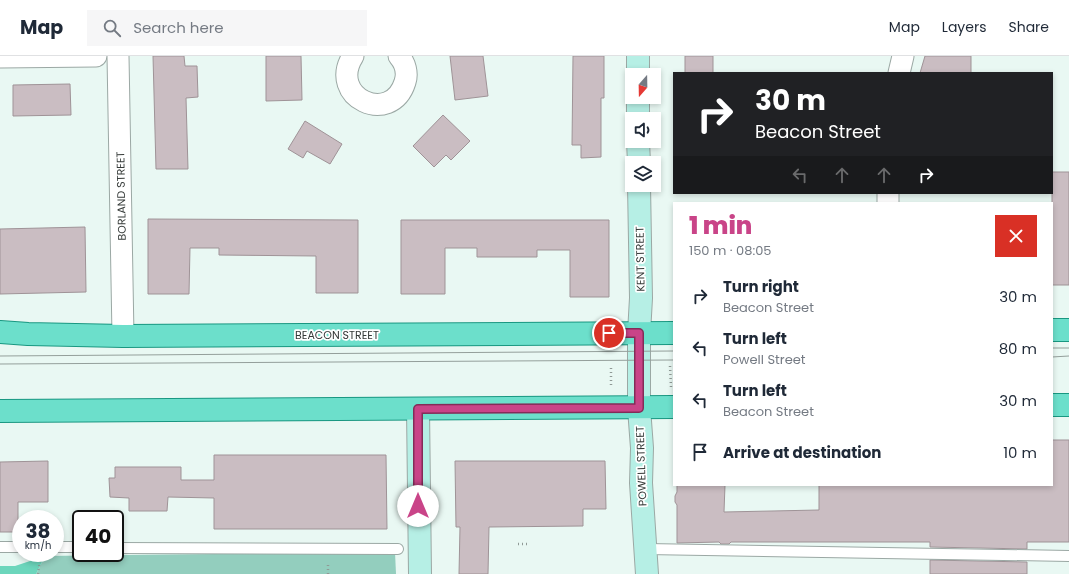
<!DOCTYPE html>
<meta charset="utf-8">
<style>
:root{--surface:#fff;--page:#f6f6f7;--text:#1f2937;--muted:#747a83;--line:#e0e1e3;--accent:#c94488}
body{margin:0;font-family:Poppins,sans-serif;background:var(--page);color:var(--text);height:100vh;display:flex;flex-direction:column;font-size:15px;white-space:nowrap}
*{box-sizing:border-box;margin:0}
p{font-size:13px;color:var(--muted)}
.icon{flex:none;width:22px;height:22px;fill:none;stroke:currentColor;stroke-width:2;stroke-linecap:round;stroke-linejoin:round}
.map{position:relative;flex:1;overflow:hidden}
.sheet{position:absolute;left:673px;top:146px;width:380px;height:284px;display:flex;flex-direction:column;background:var(--surface);border-radius:0px;box-shadow:0 2px 6px #0003}
.sheet>*{flex:none}
.top-card{position:absolute;left:673px;top:16px;width:380px;height:122px;border-radius:0px;box-shadow:0 2px 6px #0003;background:#202124;color:#fff;overflow:hidden}
.needle{width:26px;rotate:200deg}
.tools{position:absolute;left:625px;top:12px;display:grid;gap:8px}
.tools a{display:grid;place-items:center;width:36px;height:36px;border-radius:0px;background:var(--surface);box-shadow:0 2px 6px #0003;font-size:20px}
.speed{position:absolute;left:12px;top:454px;display:flex;gap:8px;font-size:20px;font-weight:700;text-align:center}
.speed>*{display:grid;place-content:center;width:52px;height:52px;border-radius:50%;background:var(--surface);box-shadow:0 2px 6px #0003;line-height:1}
.speed small{font-size:10px;font-weight:400}
.speed .limit{border:2px solid #111;border-radius:6px;background:#fff;color:#111}
.pin{position:absolute;display:grid;place-items:center;width:34px;height:34px;color:#fff;margin:-17px;border:2px solid #fff;border-radius:50%;box-shadow:0 1px 4px #0007}
.me{position:absolute;width:44px;margin:-22px;rotate:0deg;stroke-linejoin:round;filter:drop-shadow(0 0 3px #0008)}
.turn{display:flex;align-items:center;gap:14px;height:84px;padding:0 16px;font-size:18px}
.turn .icon{width:52px;height:52px;stroke-width:2.5}
.turn b{display:block;font-size:28px;line-height:34px}
.lanes{display:flex;align-items:center;height:38px;padding:0 16px;background:#0003;justify-content:center;gap:20px;direction:ltr}
.lanes .off{opacity:.35}
.round{display:grid;place-items:center;flex:none;width:42px;height:42px;border-radius:0px;background:var(--page)}
.head{display:flex;align-items:center;justify-content:space-between;height:68px;padding:0 16px}
h1{font-size:24px;font-weight:800;line-height:30px;color:var(--accent)}
ul{padding:0;list-style:none}
li{display:flex;align-items:center;gap:12px;height:52px;padding:0 16px}
li div{flex:1}
li b{display:block;font-size:15px}
li em{font-style:normal}
header{display:flex;align-items:center;gap:24px;box-sizing:border-box;height:56px;padding:0 20px;background:var(--surface);border-bottom:1px solid var(--line)}
header strong{font-size:19px}
nav{display:flex;gap:22px;margin-inline-start:auto;font-size:14px}
.search{width:280px;height:36px;background:var(--page);display:flex;align-items:center;gap:10px;box-sizing:border-box;padding:0 14px;border-radius:0px;color:var(--muted);font-size:15px}
.map>svg:first-child{display:block}
.green{fill:#93cebe}
.forest{fill:#6cd6bc}
.building{fill:#cabdc2;stroke:#9f9397}
.lines{fill:none;stroke-linecap:round;stroke-linejoin:round}
.lane-casing{stroke:#9ba8a4;stroke-width:12}
.street-casing{stroke:#9ba8a4;stroke-width:23}
.secondary-casing{stroke:#9ba8a4;stroke-width:24}
.primary-casing{stroke:#199781;stroke-width:24}
.path{stroke:#909a96;stroke-width:2.5;stroke-dasharray:1 3;stroke-linecap:butt}
.lane{stroke:#fff;stroke-width:10}
.street{stroke:#fff;stroke-width:21}
.secondary{stroke:#b6efe5;stroke-width:22}
.primary{stroke:#6cdfcb;stroke-width:22}
.tram{stroke:#949f9b;stroke-width:1}
.route-casing{stroke:#832c58;stroke-width:10}
.route{stroke:#c94488;stroke-width:7}
.labels{text-anchor:middle;stroke-width:3.5;stroke-linejoin:round;paint-order:stroke}
.street-label{font-size:11px;fill:#353a38;stroke:#fff}
</style>
<header>
<strong>Map</strong>
<div class="search"><svg class="icon" aria-label="search" viewBox="0 0 24 24"><circle cx="10" cy="10" r="6"/><path d="M15 15l6 6"/></svg>Search here</div>
<nav><a>Map</a><a>Layers</a><a>Share</a></nav>
</header>
<div class="map">
<svg width="1069" height="518" viewBox="0 0 1069 518">
<rect width="100%" height="100%" fill="#e9f8f3"/>
<!-- green -->
<polygon class="green" points="395,496 396,518 36,518 45,500"/>
<!-- forest -->
<polygon class="forest" points="45,500 36,518 0,518 0,510 15,510"/>
<!-- building -->
<g class="building">
<polygon points="153,0 184,0 185,10 197,10 198,41 186,42 188,113 156,113"/>
<polygon points="266,0 301,0 302,44 266,45"/>
<polygon points="450,0 483,0 488,40 455,44"/>
<polygon points="573,0 604,0 604,42 601,42 601,101 581,102 581,89 572,89"/>
<rect x="685" y="0" width="28" height="17"/>
<polygon points="925,0 971,0 971,17 920,17"/>
<polygon points="70,28 71,59 13,60 13,29"/>
<polygon points="443,59 470,85 451,104 446,99 434,111 413,90"/>
<polygon points="305,65 342,88 330,108 307,95 303,102 288,93"/>
<rect x="1052" y="116" width="17" height="113"/>
<polygon points="148,163 358,164 358,237 316,237 316,200 219,199 219,192 190,192 189,238 148,238"/>
<polygon points="401,164 609,164 609,241 570,241 570,194 537,194 537,201 477,201 477,192 445,192 445,238 401,238"/>
<polygon points="85,171 86,236 0,238 0,173"/>
<polygon points="1052,384 1069,384 1069,486 1027,486 1027,493 930,491 930,486 731,486 729,488 721,488 719,486 677,487 677,449 675,446 675,440 677,436 677,429 725,429 724,456 819,454 819,429 1052,429"/>
<polygon points="214,399 386,399 387,473 214,473 214,442 168,441 167,455 129,455 129,442 110,441 109,422 115,422 115,411 181,411 181,424 214,424"/>
<polygon points="48,405 48,446 18,446 18,476 0,476 0,406"/>
<polygon points="455,405 605,405 606,453 583,453 583,470 489,471 488,518 459,518 460,471 456,471"/>
<polygon points="930,504 1027,506 1027,518 930,518"/>
</g>
<g class="lines">
<!-- lane casing -->
<g class="lane-casing">
<g id="lane">
<polyline points="0,491 21,491"/>
<polyline points="55,491 81,491"/>
<polyline points="115,492 398,493"/>
<polyline points="646,493 1069,500"/>
</g>
</g>
<!-- street casing -->
<g class="street-casing">
<g id="street">
<polyline points="118,0 123,280"/>
<path d="M353 0C327 41 391 71 405 26 408 17 405 7 399 0"/>
<polyline points="0,1 96,0"/>
<polyline points="899,17 903,0"/>
<polyline points="888,137 888,147"/>
</g>
</g>
<!-- secondary casing -->
<g class="secondary-casing">
<g id="secondary">
<polyline points="638,0 638,19"/>
<polyline points="638,41 638,63"/>
<polyline points="638,85 639,107"/>
<polyline points="639,129 641,242 639,277 639,352 642,392 641,427 647,518"/>
<polyline points="418,353 420,518"/>
</g>
</g>
<!-- primary casing -->
<g class="primary-casing">
<g id="primary">
<polyline points="1052,274 1069,274"/>
<polyline points="0,276 28,278 123,280 674,277"/>
<polyline points="1052,349 1069,349"/>
<polyline points="0,355 674,351"/>
</g>
</g>
<!-- path -->
<g class="path">
<polyline points="670,310 671,331"/>
<polyline points="611,329 611,311"/>
<polyline points="518,488 527,488"/>
<polyline points="38,518 41,497"/>
<polyline points="328,518 328,507"/>
</g>
<!-- lane -->
<use href="#lane" class="lane"/>
<!-- street -->
<use href="#street" class="street"/>
<!-- secondary -->
<use href="#secondary" class="secondary"/>
<!-- primary -->
<use href="#primary" class="primary"/>
<!-- tram -->
<g class="tram">
<polyline points="1052,292 1069,292"/>
<polyline points="0,300 674,295"/>
<polyline points="1052,301 1069,300"/>
<polyline points="0,308 674,304"/>
</g>
</g>
<g class="lines">
<!-- route casing -->
<g class="route-casing">
<polyline id="route" points="418,450 418,353 639,352 639,277 609,277"/>
</g>
<!-- route -->
<use href="#route" class="route"/>
</g>
<g class="labels">
<!-- street labels -->
<g class="street-label">
<text transform="translate(121 140) rotate(-91)" y="4">BORLAND STREET</text>
<text transform="translate(640 203) rotate(-91)" y="4">KENT STREET</text>
<text x="337" y="283">BEACON STREET</text>
<text transform="translate(641 410) rotate(-92)" y="4">POWELL STREET</text>
</g>
</g>
</svg>
<div class="tools">
<a><svg class="needle" viewBox="-14 -14 28 28"><path d="M0-13l5 13h-10z" fill="#e53935"/><path d="M0 13l5-13h-10z" fill="#747a83"/></svg></a>
<a><svg class="icon" aria-label="sound" viewBox="0 0 24 24"><path d="M4 9h4l5-4v14l-5-4H4zM17 9q2 3 0 6"/></svg></a>
<a><svg class="icon" aria-label="layers" viewBox="0 0 24 24"><path d="M12 4l9 5-9 5-9-5zM3 14l9 5 9-5"/></svg></a>
</div>
<div class="speed"><div>38<small>km/h</small></div><div class="limit">40</div></div>
<div class="pin" style="left:609px;top:277px;background:#d93025"><svg class="icon" aria-label="arrive" viewBox="0 0 24 24"><path d="M6 21V4h12l-3 4 3 4H6"/></svg></div>
<svg class="me" style="left:418px;top:450px" viewBox="-20 -20 40 40"><circle r="19" fill="#fff"/><path d="M0-13L10 11 0 6-10 11z" fill="#c94488"/></svg>
<div class="top-card">
<div class="turn"><svg class="icon" aria-label="right" viewBox="0 0 24 24"><path d="M7 20v-9h11M14 6l5 5-5 5"/></svg><div><b>30 m</b>Beacon Street</div></div>
<div class="lanes"><svg class="icon off" aria-label="left" viewBox="0 0 24 24"><path d="M17 20v-9H6M10 6l-5 5 5 5"/></svg><svg class="icon off" aria-label="ahead" viewBox="0 0 24 24"><path d="M12 20V5M6 11l6-6 6 6"/></svg><svg class="icon off" aria-label="ahead" viewBox="0 0 24 24"><path d="M12 20V5M6 11l6-6 6 6"/></svg><svg class="icon" aria-label="right" viewBox="0 0 24 24"><path d="M7 20v-9h11M14 6l5 5-5 5"/></svg></div>
</div>
<section class="sheet">
<div class="head"><div><h1>1 min</h1><p>150 m · 08:05</p></div><a class="round" style="background:#d93025;color:#fff"><svg class="icon" aria-label="close" viewBox="0 0 24 24"><path d="M6 6l12 12M18 6L6 18"/></svg></a></div>
<ul>
<li><svg class="icon" aria-label="right" viewBox="0 0 24 24"><path d="M7 20v-9h11M14 6l5 5-5 5"/></svg><div><b>Turn right</b><p>Beacon Street</p></div><em>30 m</em></li>
<li><svg class="icon" aria-label="left" viewBox="0 0 24 24"><path d="M17 20v-9H6M10 6l-5 5 5 5"/></svg><div><b>Turn left</b><p>Powell Street</p></div><em>80 m</em></li>
<li><svg class="icon" aria-label="left" viewBox="0 0 24 24"><path d="M17 20v-9H6M10 6l-5 5 5 5"/></svg><div><b>Turn left</b><p>Beacon Street</p></div><em>30 m</em></li>
<li><svg class="icon" aria-label="arrive" viewBox="0 0 24 24"><path d="M6 21V4h12l-3 4 3 4H6"/></svg><div><b>Arrive at destination</b></div><em>10 m</em></li>
</ul>
</section>
</div>
